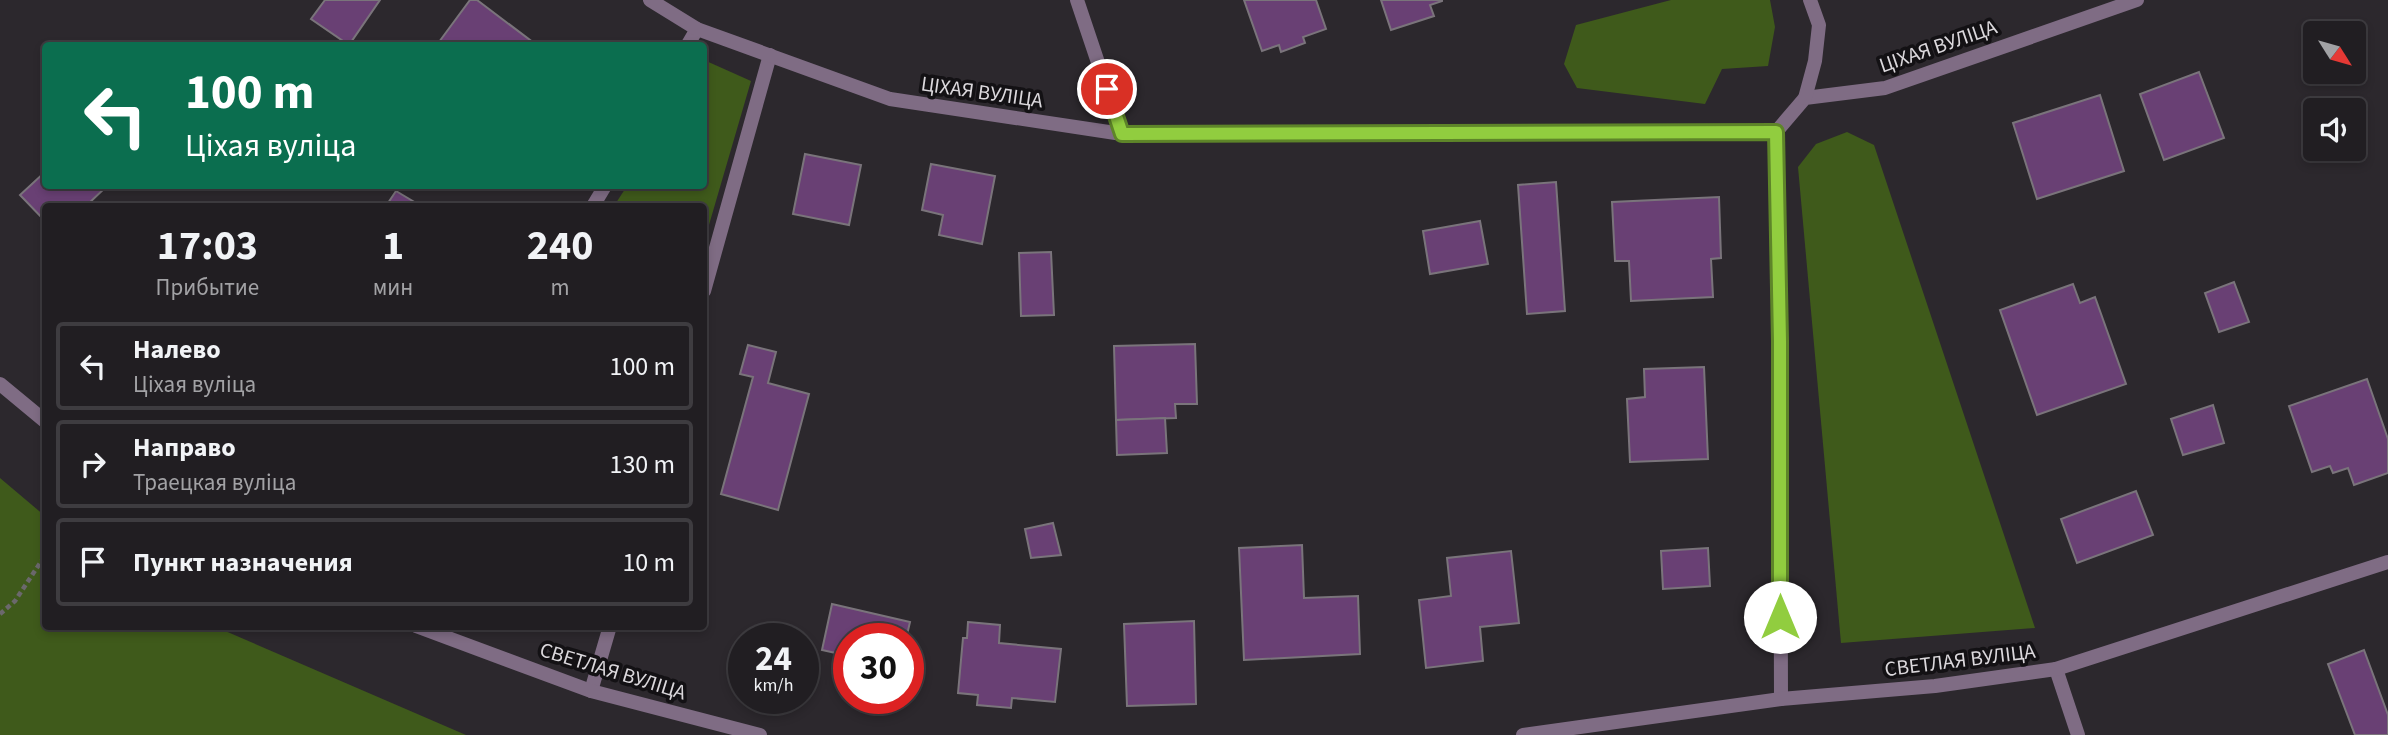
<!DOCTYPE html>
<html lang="ru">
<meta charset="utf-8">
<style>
:root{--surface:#211e22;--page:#2d2b2f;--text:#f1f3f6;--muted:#a2a2a5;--line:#3e3c40}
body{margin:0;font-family:"Source Sans 3",sans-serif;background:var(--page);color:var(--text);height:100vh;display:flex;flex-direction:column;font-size:26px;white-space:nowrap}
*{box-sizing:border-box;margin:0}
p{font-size:23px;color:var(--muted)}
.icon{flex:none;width:38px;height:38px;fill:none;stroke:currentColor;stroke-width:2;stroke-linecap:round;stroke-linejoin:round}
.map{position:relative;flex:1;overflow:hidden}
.sheet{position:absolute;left:42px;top:203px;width:665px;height:427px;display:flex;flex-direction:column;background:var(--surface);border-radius:7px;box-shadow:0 4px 10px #0003,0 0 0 2px var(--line)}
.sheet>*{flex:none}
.banner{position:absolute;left:42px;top:42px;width:665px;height:147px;border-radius:7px;box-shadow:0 4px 10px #0003,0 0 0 2px var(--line);background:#0b6e4f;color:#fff;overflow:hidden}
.needle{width:46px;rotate:127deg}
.tools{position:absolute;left:2303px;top:21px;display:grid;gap:14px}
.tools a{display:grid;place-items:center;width:63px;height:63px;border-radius:7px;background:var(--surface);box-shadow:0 4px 10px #0003,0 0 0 2px var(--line);font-size:35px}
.speed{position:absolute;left:728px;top:623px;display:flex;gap:14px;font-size:35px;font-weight:700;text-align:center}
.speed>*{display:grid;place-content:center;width:91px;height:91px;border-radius:50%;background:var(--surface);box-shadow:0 4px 10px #0003,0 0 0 2px var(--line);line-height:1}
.speed small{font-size:18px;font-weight:400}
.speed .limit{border:10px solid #d22;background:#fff;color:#111}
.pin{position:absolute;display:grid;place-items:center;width:60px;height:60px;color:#fff;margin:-30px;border:4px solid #fff;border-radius:50%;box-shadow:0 2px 7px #0007}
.me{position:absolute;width:77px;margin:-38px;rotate:0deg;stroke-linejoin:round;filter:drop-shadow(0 0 5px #0008)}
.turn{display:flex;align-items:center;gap:24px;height:147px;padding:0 28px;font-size:32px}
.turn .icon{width:91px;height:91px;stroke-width:2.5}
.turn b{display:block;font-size:49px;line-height:60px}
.eta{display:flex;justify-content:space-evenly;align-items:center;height:119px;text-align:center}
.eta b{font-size:42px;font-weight:700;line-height:49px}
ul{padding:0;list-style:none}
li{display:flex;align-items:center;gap:21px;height:88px;margin:0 14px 10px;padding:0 14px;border:4px solid var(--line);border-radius:7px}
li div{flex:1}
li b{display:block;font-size:26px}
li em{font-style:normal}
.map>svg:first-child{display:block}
.green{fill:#3f5a1b}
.building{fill:#694074;stroke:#7a747b;stroke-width:2}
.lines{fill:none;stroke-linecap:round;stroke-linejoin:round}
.path{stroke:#6b686c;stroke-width:4.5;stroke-dasharray:5 3.5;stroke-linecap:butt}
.service{stroke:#7f6c84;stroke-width:14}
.minor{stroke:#7f6c84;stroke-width:14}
.route-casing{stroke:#5e8529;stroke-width:18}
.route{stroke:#91cd3f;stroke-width:12}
.labels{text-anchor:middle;stroke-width:7;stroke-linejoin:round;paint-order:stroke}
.street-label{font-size:21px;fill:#dbd8dc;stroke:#131114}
</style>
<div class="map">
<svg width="2388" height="735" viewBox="0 0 2388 735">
<rect width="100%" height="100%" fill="#2c282d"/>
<!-- green -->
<g class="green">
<polygon points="1671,0 1770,0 1775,27 1768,66 1722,69 1705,104 1577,88 1564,64 1576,25"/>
<polygon points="704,60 751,81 704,242 704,206 614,206 627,186 704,186"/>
<polygon points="1847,132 1874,145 2035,628 1841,643 1798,167 1816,144"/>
<polygon points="0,478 45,516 46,626 216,627 466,735 0,735"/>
</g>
<!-- building -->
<g class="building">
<polygon points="325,0 380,0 349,45 311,19"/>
<polygon points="470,0 477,0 538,46 444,46 439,42"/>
<polygon points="1244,0 1316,0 1326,29 1303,37 1305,43 1281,52 1279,45 1262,51"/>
<polygon points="1381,0 1442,0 1442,1 1430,5 1434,16 1391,30"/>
<polygon points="2199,72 2224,138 2164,160 2140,94"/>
<polygon points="2100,95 2124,171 2037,199 2013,123"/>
<polygon points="805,154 861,165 849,225 793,214"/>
<polygon points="931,164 995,176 982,244 939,235 943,215 922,210"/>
<polygon points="46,171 46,186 107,186 86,206 46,206 46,222 20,195"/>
<polygon points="1556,182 1565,311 1527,314 1518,185"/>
<polygon points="396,191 421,206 386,206"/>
<polygon points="1719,197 1721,258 1711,259 1713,297 1631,301 1629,261 1615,261 1612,202"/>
<polygon points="1480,221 1488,264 1430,274 1423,231"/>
<polygon points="1051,252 1054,315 1021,316 1019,253"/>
<polygon points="2234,282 2249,322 2219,332 2205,293"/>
<polygon points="2073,284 2080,303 2095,297 2126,384 2037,415 2000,310"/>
<polygon points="1195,344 1197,404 1175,404 1176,418 1116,420 1114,346"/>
<polygon points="748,345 776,352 768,383 809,394 778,510 721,494 753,377 740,374"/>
<polygon points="1704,367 1708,459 1630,462 1627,399 1645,397 1644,369"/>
<polygon points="2367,379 2388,439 2388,473 2354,485 2348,468 2333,473 2330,466 2312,472 2289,406"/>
<polygon points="2213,405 2224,443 2183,455 2171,419"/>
<polygon points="1165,418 1167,453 1117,455 1116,420"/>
<polygon points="2136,491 2153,535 2077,563 2061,519"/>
<polygon points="1053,523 1061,555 1031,558 1025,529"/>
<polygon points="1302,545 1304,598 1358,596 1360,654 1244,660 1239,548"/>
<polygon points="1708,548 1710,586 1663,589 1661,551"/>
<polygon points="1511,551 1519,623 1480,627 1483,661 1426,668 1419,600 1451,596 1447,558"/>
<polygon points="832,604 910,622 906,639 849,639 849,656 822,650"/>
<polygon points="1194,621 1196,704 1127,706 1124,624"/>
<polygon points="968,622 1000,625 999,643 1061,649 1055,702 1012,698 1011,708 977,705 978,695 958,693 963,638 967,638"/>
<polygon points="2364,650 2388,715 2388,735 2355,735 2328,664"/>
</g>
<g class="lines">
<!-- path -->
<polyline class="path" points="0,614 15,601 46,554"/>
<!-- service -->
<g class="service">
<polyline points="687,46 697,29"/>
<polyline points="593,206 605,186"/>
<polyline points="704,291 770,55"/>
<polyline points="591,691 610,626"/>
</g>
<!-- minor -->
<g class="minor">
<polyline points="650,0 697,29 890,99 1122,134 1776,132 1805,98 1885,88 2137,0"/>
<polyline points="1077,0 1122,134"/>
<polyline points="1805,98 1815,61 1819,25 1810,0"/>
<polyline points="1776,132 1780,341 1781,699"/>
<polyline points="0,384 46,422"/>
<polyline points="416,626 591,691 760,735"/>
<polyline points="2056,669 2078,735"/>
<polyline points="1523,735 1781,699 1935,686 2056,669 2388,562"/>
</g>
</g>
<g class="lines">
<!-- route casing -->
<g class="route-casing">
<polyline id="route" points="1107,89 1122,134 1776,132 1780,341 1780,617"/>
</g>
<!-- route -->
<use href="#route" class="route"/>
</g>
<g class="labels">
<!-- street labels -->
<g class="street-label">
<text transform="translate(1938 46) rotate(-19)" y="7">ЦІХАЯ ВУЛІЦА</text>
<text transform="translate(982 92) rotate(8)" y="7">ЦІХАЯ ВУЛІЦА</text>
<text transform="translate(1960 660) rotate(-7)" y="7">СВЕТЛАЯ ВУЛІЦА</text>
<text transform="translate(613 671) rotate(17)" y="7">СВЕТЛАЯ ВУЛІЦА</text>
</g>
</g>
</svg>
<div class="tools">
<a><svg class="needle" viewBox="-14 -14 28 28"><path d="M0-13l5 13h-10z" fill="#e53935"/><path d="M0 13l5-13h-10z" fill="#a2a2a5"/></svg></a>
<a><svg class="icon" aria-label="sound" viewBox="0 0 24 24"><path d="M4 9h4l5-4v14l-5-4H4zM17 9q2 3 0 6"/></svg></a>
</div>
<div class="speed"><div>24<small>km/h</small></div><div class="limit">30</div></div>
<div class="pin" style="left:1107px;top:89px;background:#d93025"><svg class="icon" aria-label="arrive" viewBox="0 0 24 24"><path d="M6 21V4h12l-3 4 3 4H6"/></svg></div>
<svg class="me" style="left:1780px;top:617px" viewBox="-20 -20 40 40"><circle r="19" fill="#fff"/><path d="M0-13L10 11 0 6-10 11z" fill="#91cd3f"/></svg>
<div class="banner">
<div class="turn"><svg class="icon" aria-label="left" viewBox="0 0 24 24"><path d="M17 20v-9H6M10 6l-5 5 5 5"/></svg><div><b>100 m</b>Ціхая вуліца</div></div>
</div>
<section class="sheet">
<div class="eta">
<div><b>17:03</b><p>Прибытие</p></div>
<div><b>1</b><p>мин</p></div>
<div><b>240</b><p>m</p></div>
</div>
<ul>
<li><svg class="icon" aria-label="left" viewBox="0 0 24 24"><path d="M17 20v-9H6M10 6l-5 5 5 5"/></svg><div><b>Налево</b><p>Ціхая вуліца</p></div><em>100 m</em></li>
<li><svg class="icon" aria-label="right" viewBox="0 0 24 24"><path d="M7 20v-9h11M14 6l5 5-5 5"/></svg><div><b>Направо</b><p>Траецкая вуліца</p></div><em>130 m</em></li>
<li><svg class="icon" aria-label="arrive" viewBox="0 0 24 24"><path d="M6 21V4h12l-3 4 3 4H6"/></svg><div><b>Пункт назначения</b></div><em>10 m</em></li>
</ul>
</section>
</div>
